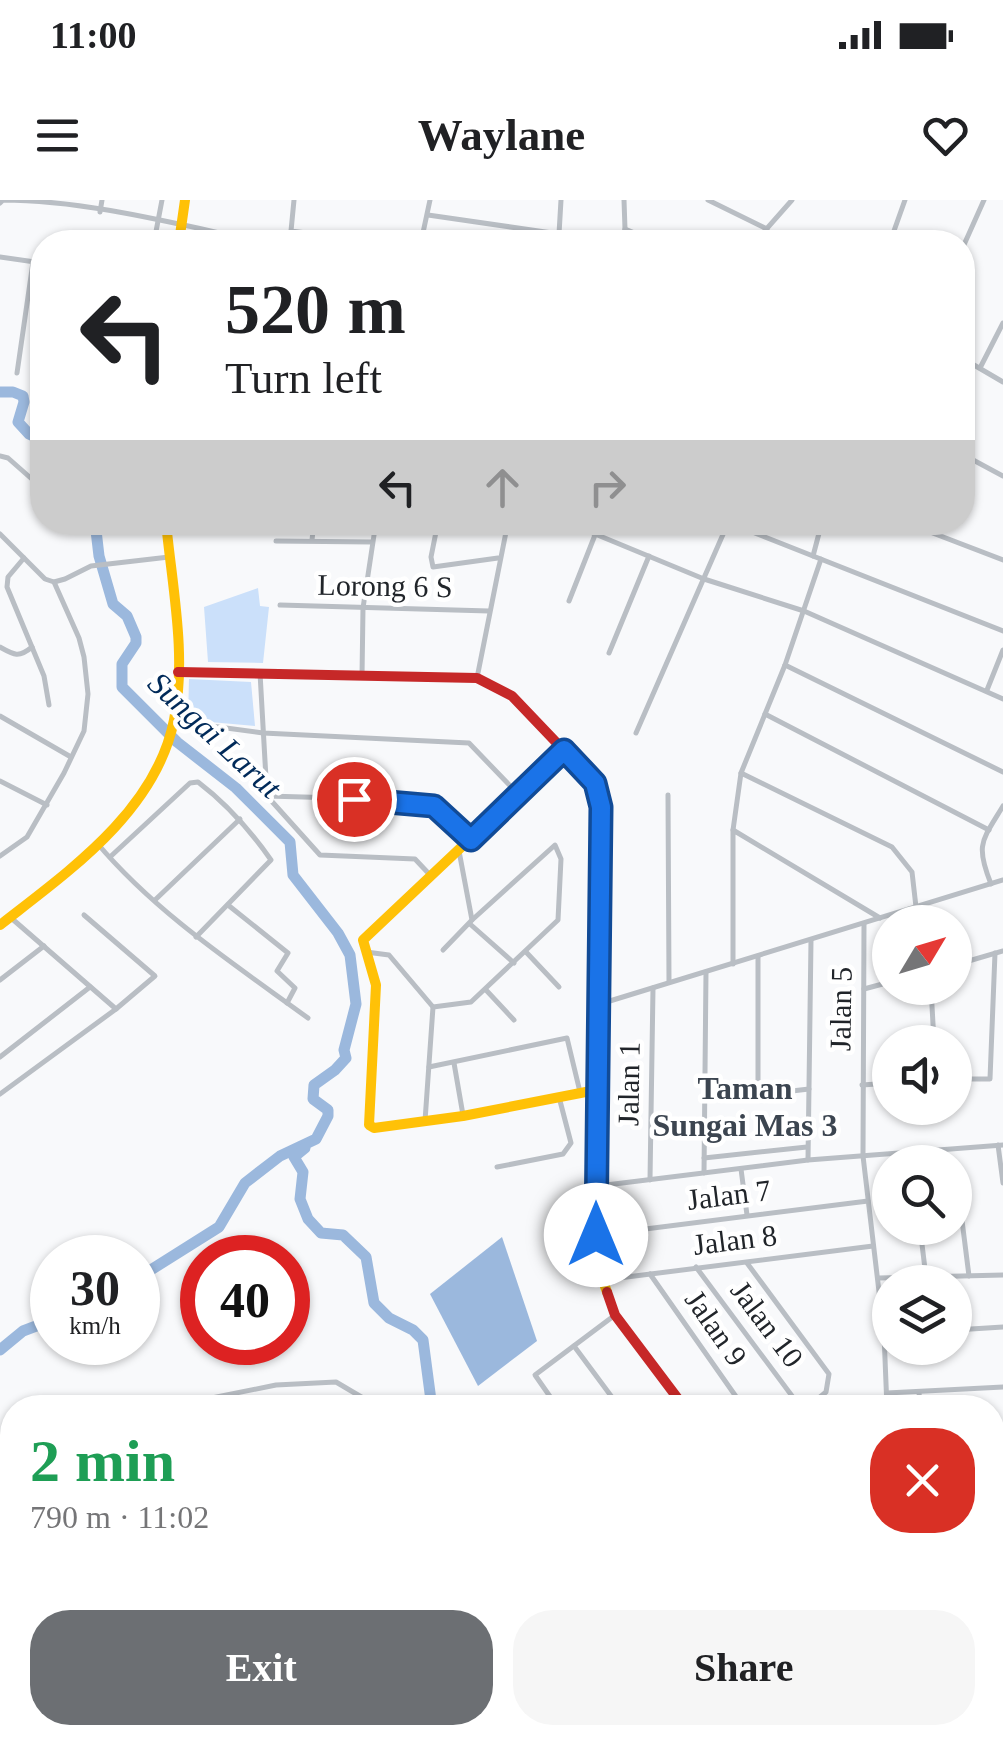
<!DOCTYPE html>
<meta charset="utf-8">
<style>
:root{--surface:#fff;--page:#f6f6f6;--text:#202124;--muted:#757577;--accent:#6c6f73}
body{margin:0;font-family:Georgia,serif;background:var(--page);color:var(--text);height:100vh;display:flex;flex-direction:column;font-size:38px;white-space:nowrap}
*{box-sizing:border-box;margin:0}
p{font-size:32px;color:var(--muted)}
.icon{flex:none;width:55px;height:55px;fill:none;stroke:currentColor;stroke-width:2;stroke-linecap:round;stroke-linejoin:round}
.map{position:relative;flex:1;overflow:hidden}
.details{position:absolute;left:0px;top:1195px;width:1005px;height:350px;display:flex;flex-direction:column;background:var(--surface);border-radius:40px 40px 0 0;box-shadow:0 2px 8px #0004}
.details>*{flex:none}
.guide{position:absolute;left:30px;top:30px;width:945px;height:305px;border-radius:40px;box-shadow:0 2px 8px #0004;background:#fff;color:var(--text);overflow:hidden}
.needle{width:65px;rotate:52deg}
.controls{position:absolute;left:872px;top:705px;display:grid;gap:20px}
.controls a{display:grid;place-items:center;width:100px;height:100px;border-radius:50%;background:var(--surface);box-shadow:0 2px 8px #0004;font-size:50px}
.speed{position:absolute;left:30px;top:1035px;display:flex;gap:20px;font-size:50px;font-weight:700;text-align:center}
.speed>*{display:grid;place-content:center;width:130px;height:130px;border-radius:50%;background:var(--surface);box-shadow:0 2px 8px #0004;line-height:1}
.speed small{font-size:25px;font-weight:400}
.speed .limit{border:15px solid #d22;background:#fff;color:#111}
.pin{position:absolute;display:grid;place-items:center;width:85px;height:85px;color:#fff;margin:-42px;border:5px solid #fff;border-radius:50%;box-shadow:0 2px 10px #0007}
.me{position:absolute;width:110px;margin:-55px;rotate:0deg;stroke-linejoin:round;filter:drop-shadow(0 0 8px #0008)}
.turn{display:flex;align-items:center;gap:35px;height:210px;padding:0 30px;font-size:45px}
.turn .icon{width:130px;height:130px;stroke-width:2.5}
.turn b{display:block;font-size:70px;line-height:85px}
.lanes{display:flex;align-items:center;height:95px;padding:0 30px;background:#0003;justify-content:center;gap:50px;direction:ltr}
.lanes .off{opacity:.35}
.round{display:grid;place-items:center;flex:none;width:105px;height:105px;border-radius:40px;background:var(--page)}
.summary{display:flex;align-items:center;justify-content:space-between;height:170px;padding:0 30px}
h1{font-size:60px;font-weight:700;line-height:75px;color:#1e9e55}
.button{display:flex;gap:20px;margin-top:auto;padding:20px 30px}
.button a{flex:1;height:115px;border-radius:40px;background:var(--accent);color:#fff;font-size:40px;font-weight:700;line-height:115px;text-align:center}
.button a+a{background:var(--page);color:var(--text)}
.status{display:flex;justify-content:space-between;align-items:center;height:70px;padding:0 50px;background:var(--surface);direction:ltr}
.status svg{height:28px;fill:currentColor}
header{display:flex;justify-content:space-between;align-items:center;height:130px;padding:0 30px;background:var(--surface);font-size:45px;font-weight:700}
.map>svg:first-child{display:block}
.green{fill:#cbe0fa}
.water{fill:#9bb8dd}
.lines{fill:none;stroke-linecap:round;stroke-linejoin:round}
.river{stroke:#9bb8dd;stroke-width:11}
.street{stroke:#b9bec4;stroke-width:5}
.slow{stroke:#ffc107;stroke-width:10}
.jam{stroke:#c62828;stroke-width:10}
.route-casing{stroke:#114b97;stroke-width:25}
.route{stroke:#1a73e8;stroke-width:18}
.labels{text-anchor:middle;stroke-width:9;stroke-linejoin:round;paint-order:stroke}
.street-label{font-size:30px;fill:#21252a;stroke:#fff}
.water-label{font-size:32px;font-style:italic;fill:#002a59;stroke:#fff}
.neighbourhood-label{font-size:32px;font-weight:bold;fill:#3c4550;stroke:#fff}
</style>
<div class="status"><b>11:00</b><svg viewBox="0 0 49 12"><path d="M0 12V9h3v3zM5 12V6h3v6zM10 12V3h3v9zM15 12V0h3v12zM26 1h20v11H26zM47 4h2v5h-2z"/></svg></div>
<header><svg class="icon" aria-label="menu" viewBox="0 0 24 24"><path d="M4 6h16M4 12h16M4 18h16"/></svg>Waylane<svg class="icon" aria-label="heart" viewBox="0 0 24 24"><path d="M12 20l-8-8c-3-5 5-10 8-4 3-6 11-1 8 4z"/></svg></header>
<div class="map">
<svg width="1003" height="1545" viewBox="0 0 1003 1545">
<rect width="100%" height="100%" fill="#f8f9fb"/>
<!-- green -->
<g class="green">
<polygon points="258,388 260,406 269,407 263,463 208,462 204,407"/>
<polygon points="189,479 251,482 255,526 188,520"/>
</g>
<!-- water -->
<g class="water">
<polygon points="502,1037 537,1141 478,1186 430,1094"/>
<polygon points="699,1533 813,1533 828,1545 706,1545"/>
</g>
<g class="lines">
<!-- river -->
<g class="river">
<polyline points="0,192 13,192 23,196 24,202 18,222 29,234 42,240"/>
<polyline points="95,322 99,356 113,404 127,416 136,437 136,443 122,464 122,487 177,542 236,588 290,642 293,675 338,733 350,755 356,804 344,850 346,858 335,870 314,885 313,899 328,910 328,916 316,939 280,956 245,983 219,1027 138,1078"/>
<polyline points="305,948 294,957 303,972 300,999 308,1019 321,1033 343,1035 366,1057 374,1103 389,1118 413,1130 423,1140 432,1208"/>
<polyline points="0,1150 23,1131 52,1120"/>
<polyline points="668,1532 669,1545"/>
</g>
<!-- street -->
<g class="street">
<polyline points="294,0 291,31 376,42"/>
<polyline points="708,0 767,29"/>
<path d="M0 3 3 0C85 0 181 25 261 42"/>
<polyline points="100,12 102,0"/>
<polyline points="428,15 559,34 561,0"/>
<polyline points="625,29 656,42"/>
<polyline points="559,34 581,38"/>
<polyline points="154,42 162,0"/>
<polyline points="288,42 291,31"/>
<polyline points="421,42 430,0"/>
<polyline points="622,42 625,29 624,0"/>
<polyline points="755,42 792,0"/>
<polyline points="890,42 905,0"/>
<polyline points="963,47 984,0"/>
<polyline points="0,57 42,63"/>
<polyline points="962,158 1003,182"/>
<polyline points="980,168 1003,123"/>
<polyline points="17,173 33,62"/>
<polyline points="962,254 1003,276"/>
<polyline points="0,256 8,258 42,288"/>
<polyline points="438,322 431,357 433,367 498,358"/>
<polyline points="566,322 704,379 804,411 1003,499"/>
<polyline points="727,322 1003,431"/>
<polyline points="904,322 1003,360"/>
<polyline points="0,334 45,379 54,382 65,379 91,366 169,357"/>
<polyline points="312,340 314,322"/>
<polyline points="276,341 372,342"/>
<polyline points="813,356 822,322"/>
<polyline points="24,358 8,377 7,387 44,476 49,505"/>
<polyline points="569,401 595,335"/>
<polyline points="280,405 489,411"/>
<path d="M0 447C14 455 19 458 32 447"/>
<polyline points="609,453 649,356"/>
<polyline points="785,465 1003,572"/>
<polyline points="260,473 267,596 320,655 415,659 431,676"/>
<polyline points="362,476 363,408 376,322"/>
<polyline points="477,478 508,322"/>
<polyline points="987,490 1003,450"/>
<polyline points="765,514 989,630"/>
<polyline points="0,516 71,557"/>
<polyline points="174,521 263,533 469,543 518,594"/>
<polyline points="636,533 728,323"/>
<polyline points="741,573 892,647 912,672 916,707"/>
<polyline points="0,581 47,605"/>
<polyline points="668,595 669,782"/>
<polyline points="267,596 375,599 434,606 471,640"/>
<polyline points="733,630 741,573 785,465 821,359"/>
<path d="M97 643C156 713 234 764 308 818"/>
<polyline points="0,656 27,637 64,573 84,531 88,494 84,457 79,438 54,382"/>
<path d="M110 657 190 583 198 582C227 604 250 630 271 660L196 737"/>
<path d="M991 684C975 644 982 641 1003 606"/>
<polyline points="155,700 240,619"/>
<polyline points="228,705 288,753 277,771 295,788 287,803"/>
<polyline points="10,717 116,809 155,776 84,715"/>
<polyline points="470,724 514,763"/>
<polyline points="864,724 863,956 884,1134 887,1208"/>
<polyline points="443,750 472,720 459,651"/>
<polyline points="366,752 389,755 433,807 425,921"/>
<polyline points="526,752 559,787"/>
<polyline points="758,756 758,885 766,894 809,889"/>
<polyline points="733,764 733,630 880,718"/>
<polyline points="955,765 1003,751"/>
<polyline points="0,780 44,746"/>
<polyline points="931,788 934,842"/>
<polyline points="864,789 890,782"/>
<polyline points="486,790 514,820"/>
<polyline points="600,804 1003,680"/>
<polyline points="433,807 471,802 558,720 561,659 555,645 472,720"/>
<polyline points="0,857 90,787"/>
<polyline points="454,863 463,915"/>
<polyline points="429,867 567,838 580,892"/>
<polyline points="955,879 990,879 995,753"/>
<polyline points="862,885 890,883"/>
<polyline points="0,894 116,809"/>
<polyline points="998,945 1003,983"/>
<polyline points="909,952 911,962"/>
<polyline points="704,958 807,947"/>
<polyline points="808,960 811,740"/>
<polyline points="955,965 969,1076"/>
<polyline points="497,967 563,954 571,943 559,897"/>
<polyline points="741,969 747,1015"/>
<polyline points="704,973 706,772"/>
<polyline points="650,980 653,788"/>
<polyline points="598,986 808,960 1003,945"/>
<polyline points="920,1028 926,1077"/>
<polyline points="598,1035 868,1001"/>
<polyline points="747,1063 829,1174 826,1192 807,1208"/>
<polyline points="696,1067 801,1208"/>
<polyline points="650,1074 744,1208"/>
<polyline points="879,1078 1003,1075"/>
<polyline points="603,1080 873,1046"/>
<polyline points="955,1130 1003,1127"/>
<polyline points="574,1146 620,1208"/>
<polyline points="919,1192 920,1208"/>
<polyline points="887,1193 1003,1187"/>
<polyline points="820,1197 827,1208"/>
<polyline points="162,1208 276,1185 336,1182 380,1208"/>
<polyline points="558,1208 535,1175 615,1115"/>
<polyline points="0,1256 12,1253"/>
<polyline points="0,1335 12,1314"/>
<polyline points="992,1353 1003,1359"/>
<polyline points="0,1370 12,1374"/>
<polyline points="992,1384 1003,1364"/>
<polyline points="992,1421 1003,1424"/>
<polyline points="992,1443 1003,1458"/>
<polyline points="0,1520 12,1530"/>
<polyline points="992,1527 1003,1541"/>
<polyline points="16,1532 34,1545"/>
<polyline points="271,1532 290,1545"/>
<polyline points="363,1532 375,1545"/>
<polyline points="526,1532 538,1545"/>
<polyline points="607,1532 618,1545"/>
<polyline points="865,1532 874,1545"/>
<polyline points="930,1532 939,1545"/>
<polyline points="0,1536 12,1545"/>
<polyline points="27,1545 36,1532"/>
<polyline points="131,1545 145,1532"/>
<polyline points="226,1545 239,1532"/>
<polyline points="422,1545 438,1532"/>
<polyline points="989,1545 1000,1537"/>
</g>
<!-- slow -->
<g class="slow">
<polyline points="179,42 185,0"/>
<polyline points="564,550 363,740 376,785 369,925 374,928 463,916 596,890"/>
<polyline points="600,717 596,1061 607,1092"/>
<path d="M0 725C69 671 156 611 174 520 187 456 172 386 166 322"/>
</g>
<!-- jam -->
<g class="jam">
<polyline points="178,472 477,478 512,496 595,583 601,607 600,717"/>
<polyline points="607,1092 615,1115 685,1208"/>
</g>
</g>
<g class="lines">
<!-- route casing -->
<g class="route-casing">
<polyline id="route" points="354,599 434,606 471,640 564,550 595,583 601,607 596,1035"/>
</g>
<!-- route -->
<use href="#route" class="route"/>
</g>
<g class="labels">
<!-- street labels -->
<g class="street-label">
<text transform="translate(385 386) rotate(1)" y="10">Lorong 6 S</text>
<text transform="translate(841 809) rotate(-89)" y="10">Jalan 5</text>
<text transform="translate(629 884) rotate(-89)" y="10">Jalan 1</text>
<text transform="translate(729 995) rotate(-7)" y="10">Jalan 7</text>
<text transform="translate(735 1040) rotate(-7)" y="10">Jalan 8</text>
<text transform="translate(767 1124) rotate(53)" y="10">Jalan 10</text>
<text transform="translate(716 1128) rotate(55)" y="10">Jalan 9</text>
</g>
<!-- water labels -->
<g class="water-label">
<text transform="translate(215 535) rotate(43)" y="11">Sungai Larut</text>
</g>
<!-- neighbourhood labels -->
<g class="neighbourhood-label">
<text x="745" y="899">Taman<tspan x="745" dy="37">Sungai Mas 3</tspan></text>
</g>
</g>
</svg>
<div class="controls">
<a><svg class="needle" viewBox="-14 -14 28 28"><path d="M0-13l5 13h-10z" fill="#e53935"/><path d="M0 13l5-13h-10z" fill="#757577"/></svg></a>
<a><svg class="icon" aria-label="sound" viewBox="0 0 24 24"><path d="M4 9h4l5-4v14l-5-4H4zM17 9q2 3 0 6"/></svg></a>
<a><svg class="icon" aria-label="search" viewBox="0 0 24 24"><circle cx="10" cy="10" r="6"/><path d="M15 15l6 6"/></svg></a>
<a><svg class="icon" aria-label="layers" viewBox="0 0 24 24"><path d="M12 4l9 5-9 5-9-5zM3 14l9 5 9-5"/></svg></a>
</div>
<div class="speed"><div>30<small>km/h</small></div><div class="limit">40</div></div>
<div class="pin" style="left:354px;top:599px;background:#d93025"><svg class="icon" aria-label="arrive" viewBox="0 0 24 24"><path d="M6 21V4h12l-3 4 3 4H6"/></svg></div>
<svg class="me" style="left:596px;top:1035px" viewBox="-20 -20 40 40"><circle r="19" fill="#fff"/><path d="M0-13L10 11 0 6-10 11z" fill="#1a73e8"/></svg>
<div class="guide">
<div class="turn"><svg class="icon" aria-label="left" viewBox="0 0 24 24"><path d="M17 20v-9H6M10 6l-5 5 5 5"/></svg><div><b>520 m</b>Turn left</div></div>
<div class="lanes"><svg class="icon" aria-label="left" viewBox="0 0 24 24"><path d="M17 20v-9H6M10 6l-5 5 5 5"/></svg><svg class="icon off" aria-label="ahead" viewBox="0 0 24 24"><path d="M12 20V5M6 11l6-6 6 6"/></svg><svg class="icon off" aria-label="right" viewBox="0 0 24 24"><path d="M7 20v-9h11M14 6l5 5-5 5"/></svg></div>
</div>
<section class="details">
<div class="summary"><div><h1>2 min</h1><p>790 m · 11:02</p></div><a class="round" style="background:#d93025;color:#fff"><svg class="icon" aria-label="close" viewBox="0 0 24 24"><path d="M6 6l12 12M18 6L6 18"/></svg></a></div>
<div class="button"><a>Exit</a><a>Share</a></div>
</section>
</div>
